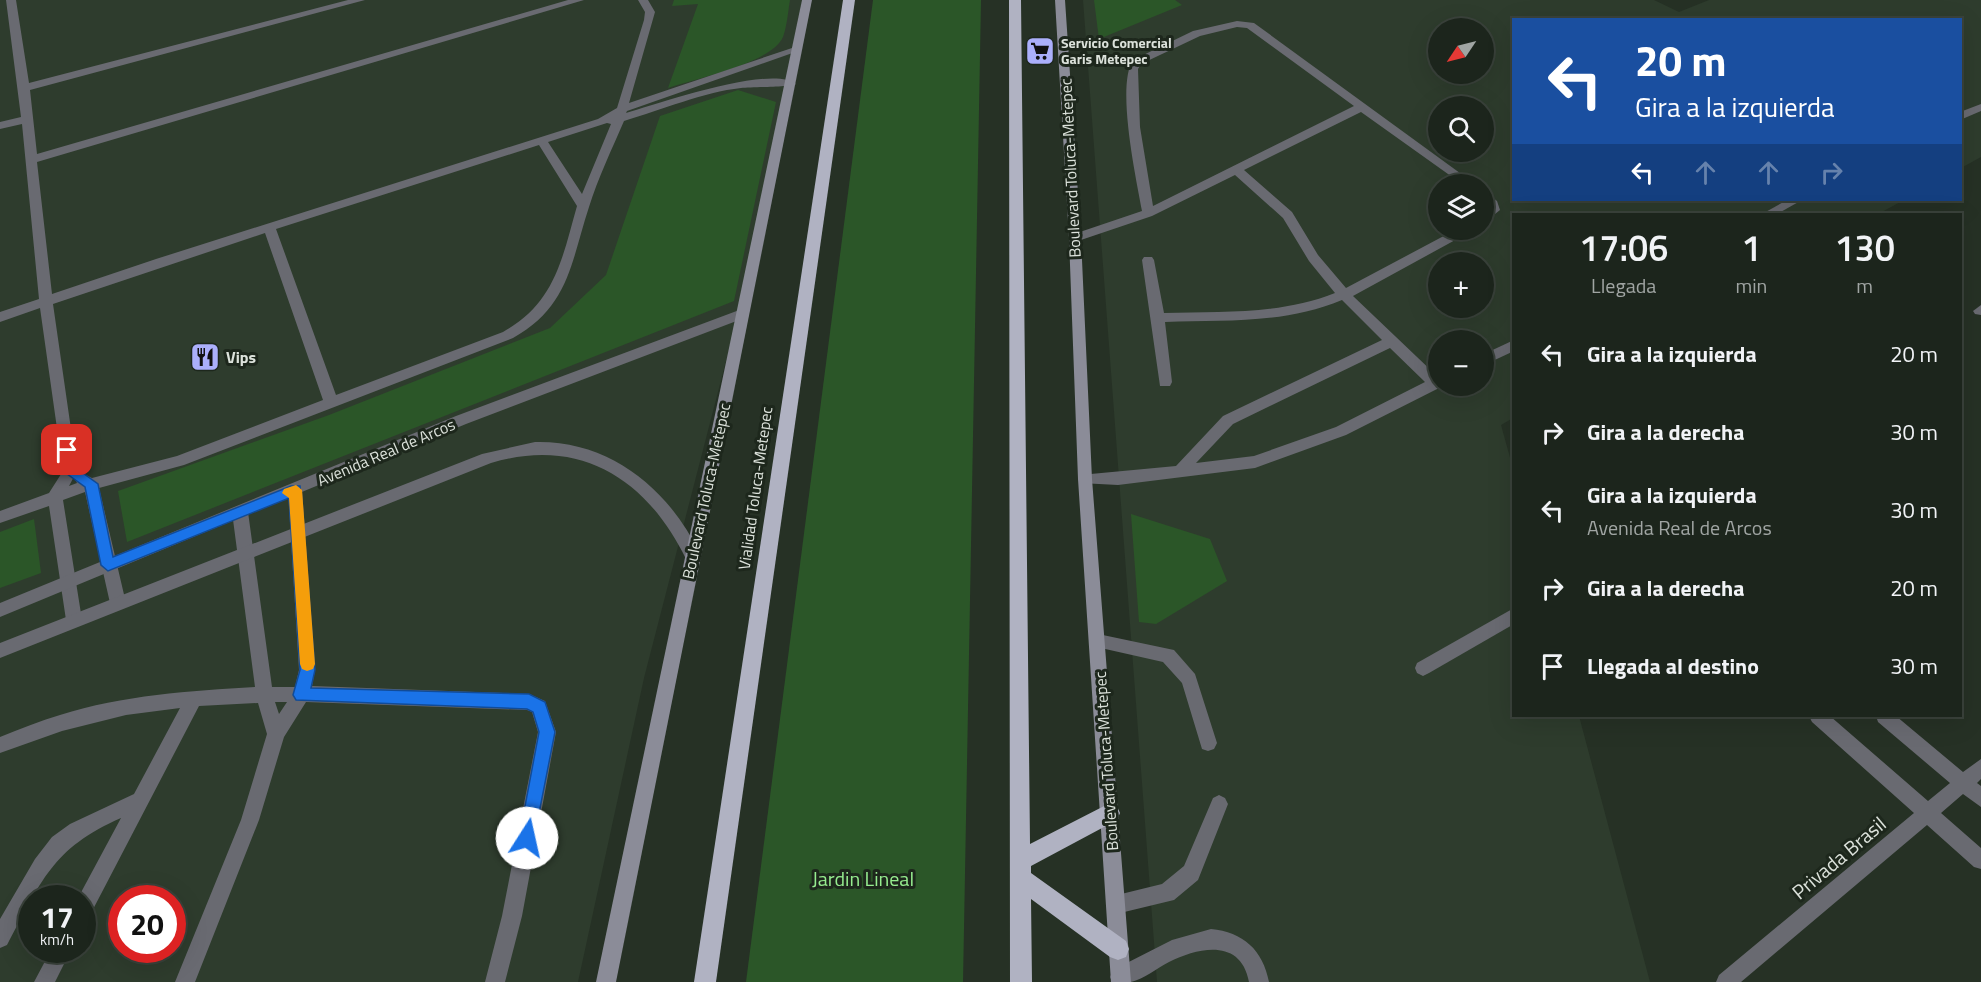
<!DOCTYPE html>
<html lang="es">
<meta charset="utf-8">
<style>
:root{--surface:#1c251c;--page:#293129;--text:#f1f3f6;--muted:#a0a5a3;--line:#3a423b}
body{margin:0;font-family:"Titillium Web",sans-serif;background:var(--page);color:var(--text);height:100vh;display:flex;flex-direction:column;font-size:22px;white-space:nowrap}
*{box-sizing:border-box;margin:0}
p{font-size:20px;color:var(--muted)}
.icon{flex:none;width:33px;height:33px;fill:none;stroke:currentColor;stroke-width:2;stroke-linecap:round;stroke-linejoin:round}
.map{position:relative;flex:1;overflow:hidden}
.drawer{position:absolute;left:1512px;top:213px;width:450px;height:504px;display:flex;flex-direction:column;background:var(--surface);border-radius:0px;box-shadow:0 6px 24px #0002,0 0 0 2px var(--line)}
.drawer>*{flex:none}
.hud{position:absolute;left:1512px;top:18px;width:450px;height:183px;border-radius:0px;box-shadow:0 6px 24px #0002,0 0 0 2px var(--line);background:#1a4fa0;color:#fff;overflow:hidden}
.needle{width:39px;rotate:235deg}
.tools{position:absolute;left:1428px;top:18px;display:grid;gap:12px}
.tools a{display:grid;place-items:center;width:66px;height:66px;border-radius:50%;background:var(--surface);box-shadow:0 6px 24px #0002,0 0 0 2px var(--line);font-size:30px}
.speed{position:absolute;left:18px;top:885px;display:flex;gap:12px;font-size:30px;font-weight:700;text-align:center}
.speed>*{display:grid;place-content:center;width:78px;height:78px;border-radius:50%;background:var(--surface);box-shadow:0 6px 24px #0002,0 0 0 2px var(--line);line-height:1}
.speed small{font-size:15px;font-weight:400}
.speed .limit{border:9px solid #d22;background:#fff;color:#111}
.pin{position:absolute;display:grid;place-items:center;width:51px;height:51px;color:#fff;margin:-26px;border-radius:12px;box-shadow:0 3px 9px #0006}
.me{position:absolute;width:66px;margin:-33px;rotate:10deg;stroke-linejoin:round;filter:drop-shadow(0 0 4px #0008)}
.turn{display:flex;align-items:center;gap:21px;height:126px;padding:0 24px;font-size:27px}
.turn .icon{width:78px;height:78px;stroke-width:2.5}
.turn b{display:block;font-size:42px;line-height:51px}
.lanes{display:flex;align-items:center;height:57px;padding:0 24px;background:#0003;justify-content:center;gap:30px;direction:ltr}
.lanes .off{opacity:.35}
.eta{display:flex;justify-content:space-evenly;align-items:center;height:102px;text-align:center}
.eta b{font-size:36px;font-weight:600;line-height:42px}
ul{padding:0;list-style:none}
li{display:flex;align-items:center;gap:18px;height:78px;padding:0 24px}
li div{flex:1}
li b{display:block;font-size:22px}
li em{font-style:normal}
.map>svg:first-child{display:block}
.built{fill:#2e3c2d;fill-rule:evenodd}
.green{fill:#2b5628}
.lines{fill:none;stroke-linecap:round;stroke-linejoin:round}
.service{fill:#696a71;fill-rule:evenodd}
.minor{fill:#696a71;fill-rule:evenodd}
.secondary{fill:#8b8c98;fill-rule:evenodd}
.trunk{fill:#b0b2c2;fill-rule:evenodd}
.route{fill:#1a73e8;stroke:#114b97;stroke-width:1.5}
.slow{fill:#f59e0b}
.labels{text-anchor:middle;stroke-width:6;stroke-linejoin:round;paint-order:stroke}
.far-poi-label{font-size:14px;font-weight:bold;fill:#dce2db;stroke:#1d271c;text-anchor:start}
.street-label{font-size:16px;fill:#dce2db;stroke:#1d271c}
.poi-label{font-size:16px;font-weight:bold;fill:#dce2db;stroke:#1d271c;text-anchor:start}
.near-street-label{font-size:20px;fill:#dce2db;stroke:#1d271c}
.near-park-label{font-size:20px;fill:#96ed8f;stroke:#1d271c}
</style>
<div class="map">
<svg width="1981" height="982" viewBox="0 0 1981 982">
<rect width="100%" height="100%" fill="#263125"/>
<!-- built -->
<g class="built">
<path d="M0 0H802L742 299 644 678 578 982H0ZM32 898H82V950H32ZM122 898H172V950H122Z"/>
<path d="M1083 0H1654L1679 12 1709 0H1981V157L1961 168 1960 20H1514V200H1904L1878 214H1514L1513 418 1501 425 1514 472V716H1579L1650 982H1157ZM1438 28H1484V74H1438ZM1438 106H1484V152H1438ZM1438 184H1484V230H1438ZM1438 262H1484V308H1438ZM1438 340H1484V386H1438Z"/>
</g>
<!-- green -->
<g class="green">
<path d="M674 0H790C788 12 787 26 783 37 772 63 694 79 668 88L698 4 672 6Z"/>
<polygon points="873,0 981,0 963,982 746,982"/>
<polygon points="1094,0 1175,0 1182,5 1099,39"/>
<polygon points="738,90 776,102 734,301 127,542 118,491 329,415 550,328 606,275 660,116"/>
<polygon points="1131,514 1210,539 1227,581 1156,624 1139,622"/>
<polygon points="34,519 41,573 0,588 0,532"/>
</g>
<g class="lines">
<!-- service -->
<g class="service">
<path d="M6 0H16L29 83 348 0H365L30 90 37 154 568 0H584L37 162 52 294 156 259 598 119 617 108 644 20 645 12 638 0H648L655 12 629 103 792 48 801 50 627 111 626 113C657 104 772 64 796 84 792 87 752 87 741 88 704 92 661 110 624 121 612 149 598 178 589 207 571 262 569 307 513 338L184 465 99 488 126 603 124 608 118 610 112 608 110 603 85 492 63 500 82 620 80 625 74 627 68 625 66 620 49 506 0 523V511L49 493 63 471 40 308 0 322V312L39 299 22 124 0 129V122L21 117ZM607 123 611 124 582 194 548 142ZM539 145 577 206C562 259 555 303 503 332L336 395 276 229ZM265 233 323 400 177 456 92 478 82 473 77 475 75 479 77 483 69 486 77 471 53 304Z"/>
<path d="M1237 21 1254 23 1475 184H1462L1361 112 1244 170 1292 212 1318 255 1346 288 1455 230H1470L1468 233 1353 296 1438 377V386H1443L1346 435 1255 468 1118 485 1080 483 1078 479 1080 475 1176 466 1223 416 1382 340 1342 300C1285 324 1225 320 1165 322L1172 382 1170 386H1160L1142 260 1144 257H1152L1154 260 1164 313C1222 311 1280 315 1335 293L1309 261 1283 218 1235 175 1152 216 1075 242 1069 238 1071 235 1142 211C1136 178 1116 86 1133 60L1193 31ZM1237 27 1247 28 1354 106 1153 206 1140 127 1138 69 1141 64 1200 36ZM1390 348 1425 382 1336 427 1254 456 1196 463 1233 424Z"/>
<polygon points="1981,104 1981,111 1960,120 1960,112"/>
<polygon points="1484,191 1497,201 1500,210 1484,223 1484,213 1488,209 1484,202"/>
<polygon points="1787,200 1802,200 1777,214 1762,214"/>
<polygon points="1514,340 1514,351 1484,365 1484,354"/>
<path d="M295 484 300 486 302 490 315 670 312 686 529 694 545 701 556 732 522 916 505 982H485L502 916 538 732 532 712 527 710 306 702 284 737 259 820 195 982H175L241 820 267 734 258 703 199 706 89 917 82 919V898H78L121 818C52 848 41 882 7 945L0 948V919L35 859 52 837 70 824 134 794 180 708 126 715 62 731 0 753V737C20 729 40 721 60 715 123 695 190 691 255 687L232 512 235 508H245L248 512 272 687H295L299 670 288 490 290 486ZM275 702H287L279 714Z"/>
<polygon points="1098,634 1174,650 1195,674 1217,743 1214,749 1208,751 1202,749 1182,683 1163,662 1092,646 1090,641 1092,636"/>
<polygon points="1219,795 1225,798 1228,804 1198,880 1174,900 1116,914 1109,911 1106,904 1109,897 1162,884 1184,866 1213,798"/>
<path d="M1211 929C1243 932 1263 950 1269 982H1249C1241 938 1199 947 1169 962 1157 968 1144 979 1131 982 1126 982 1118 982 1112 982L1110 977 1113 970 1172 940Z"/>
<polygon points="51,950 71,950 55,982 34,982"/>
</g>
<!-- minor -->
<g class="minor">
<polygon points="1981,305 1981,315 1975,314 1973,311"/>
<polygon points="742,309 747,311 749,314 747,317 466,424 0,617 0,603 456,416"/>
<path d="M535 442C610 440 669 489 700 554L698 559 692 561 686 559C647 479 580 436 491 463L0 658V643L482 454Z"/>
<polygon points="1514,608 1514,624 1429,673 1423,676 1417,673 1415,668 1417,663"/>
<polygon points="1809,716 1830,716 1928,801 1950,783 1878,722 1876,716 1896,716 1963,772 1981,759 1981,779 1977,783 1981,786 1981,807 1963,794 1941,813 1981,848 1981,869 1974,867 1927,825 1741,982 1716,982 1719,975 1914,813 1812,722"/>
</g>
<!-- secondary -->
<g class="secondary">
<polygon points="802,0 812,0 616,982 596,982"/>
<polygon points="1055,0 1065,0 1081,238 1092,479 1131,982 1111,982 1078,479 1069,238"/>
</g>
<!-- trunk -->
<g class="trunk">
<polygon points="843,0 855,0 716,982 694,982"/>
<polygon points="1009,0 1021,0 1030,844 1110,803 1117,806 1120,813 1117,820 1031,866 1031,873 1126,941 1129,949 1126,957 1118,960 1110,957 1031,899 1032,982 1010,982"/>
</g>
</g>
<!-- route -->
<polygon class="route" points="67,445 73,450 76,468 98,484 113,557 291,486 300,486 315,670 311,688 529,694 545,702 555,732 533,844 527,847 521,844 519,838 539,732 533,712 527,709 296,700 293,695 300,670 289,498 108,571 101,565 85,487 63,471 60,450"/>
<!-- slow -->
<polygon class="slow" points="296,485 302,490 315,664 313,669 307,671 302,669 300,664 289,498 282,493 284,489"/>
<!-- icons -->
<defs>
<g id="supermarket-square" transform="scale(1.5)"><rect x="-9" y="-9" width="18" height="18" rx="4" fill="#abaffb" stroke="#1d271c"/><path d="M-6-5.5h2.5l.6 2H6L4.5 2H-2.5L-4.4-4H-6ZM-1.5 3.2a1.3 1.3 0 1 0 .1 0ZM3 3.2a1.3 1.3 0 1 0 .1 0Z" fill="#111"/></g>
<g id="restaurant-square" transform="scale(1.5)"><rect x="-9" y="-9" width="18" height="18" rx="4" fill="#abaffb" stroke="#1d271c"/><path d="M-5-6h1v4h1v-4h1v4h1v-4h1v5L-1.5 .5V6h-2V.5L-5-1ZM5-6V6H3V1.5H1.5Q1.5-4 5-6Z" fill="#111"/></g>
</defs>
<g fill-rule="evenodd">
<use href="#supermarket-square" x="1040" y="51"/>
<use href="#restaurant-square" x="205" y="357"/>
</g>
<g class="labels">
<!-- far-poi labels -->
<g class="far-poi-label">
<text x="1061" y="48">Servicio Comercial<tspan x="1061" dy="16">Garis Metepec</tspan></text>
</g>
<!-- street labels -->
<g class="street-label">
<text transform="translate(1070 168) rotate(-93)" y="6">Boulevard Toluca-Metepec</text>
<text transform="translate(386 452) rotate(-23)" y="6">Avenida Real de Arcos</text>
<text transform="translate(755 488) rotate(-82)" y="6">Vialidad Toluca-Metepec</text>
<text transform="translate(706 491) rotate(-78)" y="6">Boulevard Toluca-Metepec</text>
<text transform="translate(1106 761) rotate(-94)" y="6">Boulevard Toluca-Metepec</text>
</g>
<!-- poi labels -->
<g class="poi-label">
<text x="226" y="363">Vips</text>
</g>
<!-- near-street labels -->
<g class="near-street-label">
<text transform="translate(1839 858) rotate(-40)" y="7">Privada Brasil</text>
</g>
<!-- near-park labels -->
<g class="near-park-label">
<text x="863" y="886">Jardin Lineal</text>
</g>
</g>
</svg>
<div class="tools">
<a><svg class="needle" viewBox="-14 -14 28 28"><path d="M0-13l5 13h-10z" fill="#e53935"/><path d="M0 13l5-13h-10z" fill="#a0a5a3"/></svg></a>
<a><svg class="icon" aria-label="search" viewBox="0 0 24 24"><circle cx="10" cy="10" r="6"/><path d="M15 15l6 6"/></svg></a>
<a><svg class="icon" aria-label="layers" viewBox="0 0 24 24"><path d="M12 4l9 5-9 5-9-5zM3 14l9 5 9-5"/></svg></a>
<a>+</a>
<a>−</a>
</div>
<div class="speed"><div>17<small>km/h</small></div><div class="limit">20</div></div>
<div class="pin" style="left:67px;top:450px;background:#d93025"><svg class="icon" aria-label="arrive" viewBox="0 0 24 24"><path d="M6 21V4h12l-3 4 3 4H6"/></svg></div>
<svg class="me" style="left:527px;top:838px" viewBox="-20 -20 40 40"><circle r="19" fill="#fff"/><path d="M0-13L10 11 0 6-10 11z" fill="#1a73e8"/></svg>
<div class="hud">
<div class="turn"><svg class="icon" aria-label="left" viewBox="0 0 24 24"><path d="M17 20v-9H6M10 6l-5 5 5 5"/></svg><div><b>20 m</b>Gira a la izquierda</div></div>
<div class="lanes"><svg class="icon" aria-label="left" viewBox="0 0 24 24"><path d="M17 20v-9H6M10 6l-5 5 5 5"/></svg><svg class="icon off" aria-label="ahead" viewBox="0 0 24 24"><path d="M12 20V5M6 11l6-6 6 6"/></svg><svg class="icon off" aria-label="ahead" viewBox="0 0 24 24"><path d="M12 20V5M6 11l6-6 6 6"/></svg><svg class="icon off" aria-label="right" viewBox="0 0 24 24"><path d="M7 20v-9h11M14 6l5 5-5 5"/></svg></div>
</div>
<section class="drawer">
<div class="eta">
<div><b>17:06</b><p>Llegada</p></div>
<div><b>1</b><p>min</p></div>
<div><b>130</b><p>m</p></div>
</div>
<ul>
<li><svg class="icon" aria-label="left" viewBox="0 0 24 24"><path d="M17 20v-9H6M10 6l-5 5 5 5"/></svg><div><b>Gira a la izquierda</b></div><em>20 m</em></li>
<li><svg class="icon" aria-label="right" viewBox="0 0 24 24"><path d="M7 20v-9h11M14 6l5 5-5 5"/></svg><div><b>Gira a la derecha</b></div><em>30 m</em></li>
<li><svg class="icon" aria-label="left" viewBox="0 0 24 24"><path d="M17 20v-9H6M10 6l-5 5 5 5"/></svg><div><b>Gira a la izquierda</b><p>Avenida Real de Arcos</p></div><em>30 m</em></li>
<li><svg class="icon" aria-label="right" viewBox="0 0 24 24"><path d="M7 20v-9h11M14 6l5 5-5 5"/></svg><div><b>Gira a la derecha</b></div><em>20 m</em></li>
<li><svg class="icon" aria-label="arrive" viewBox="0 0 24 24"><path d="M6 21V4h12l-3 4 3 4H6"/></svg><div><b>Llegada al destino</b></div><em>30 m</em></li>
</ul>
</section>
</div>
